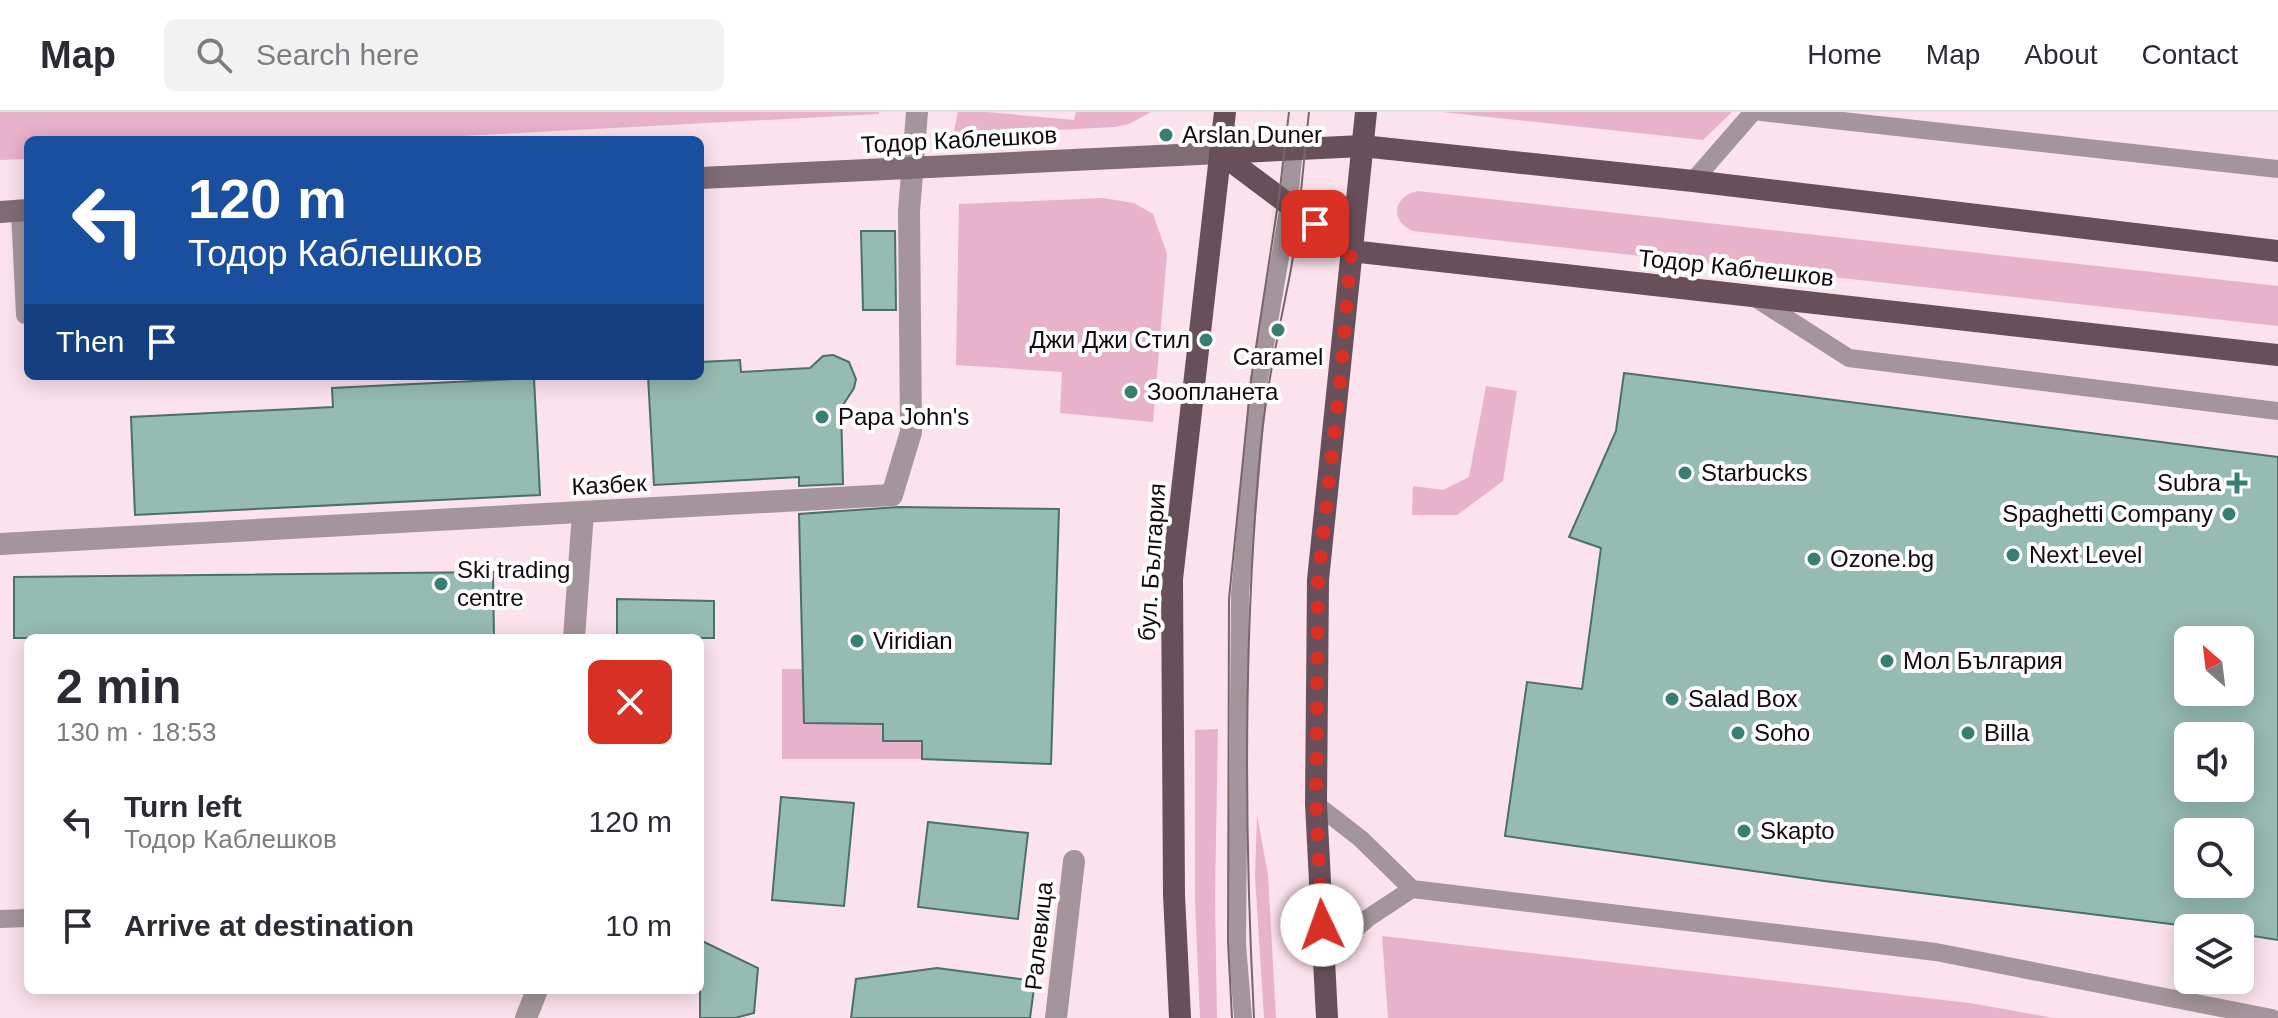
<!DOCTYPE html>
<meta charset="utf-8">
<style>
:root{--surface:#fff;--page:#f2f2f3;--text:#2b2b33;--muted:#7c7c81;--line:#e1e1e2}
body{margin:0;font-family:Arial,sans-serif;background:var(--page);color:var(--text);height:100vh;display:flex;flex-direction:column;font-size:30px;white-space:nowrap}
*{box-sizing:border-box;margin:0}
p{font-size:26px;color:var(--muted)}
.icon{flex:none;width:44px;height:44px;fill:none;stroke:currentColor;stroke-width:2;stroke-linecap:round;stroke-linejoin:round}
.map{position:relative;flex:1;overflow:hidden}
.panel{position:absolute;left:24px;top:522px;width:680px;height:360px;display:flex;flex-direction:column;background:var(--surface);border-radius:12px;box-shadow:0 4px 20px #0003}
.panel>*{flex:none}
.hud{position:absolute;left:24px;top:24px;width:680px;height:244px;border-radius:12px;box-shadow:0 4px 20px #0003;background:#1a4fa0;color:#fff;overflow:hidden}
.needle{width:52px;rotate:332deg}
.fabs{position:absolute;left:2174px;top:514px;display:grid;gap:16px}
.fabs a{display:grid;place-items:center;width:80px;height:80px;border-radius:12px;background:var(--surface);box-shadow:0 4px 20px #0003;font-size:40px}
.pin{position:absolute;display:grid;place-items:center;width:68px;height:68px;color:#fff;margin:-34px;border-radius:16px;box-shadow:0 4px 12px #0006}
.me{position:absolute;width:88px;margin:-44px;rotate:357deg;stroke-linejoin:round;filter:drop-shadow(0 0 6px #0008)}
.turn{display:flex;align-items:center;gap:28px;height:168px;padding:0 32px;font-size:36px}
.turn .icon{width:104px;height:104px;stroke-width:2.5}
.turn b{display:block;font-size:56px;line-height:68px}
.then{display:flex;align-items:center;height:76px;padding:0 32px;background:#0003;gap:16px;font-size:30px}
.round{display:grid;place-items:center;flex:none;width:84px;height:84px;border-radius:12px;background:var(--page)}
.overview{display:flex;align-items:center;justify-content:space-between;height:136px;padding:0 32px}
h1{font-size:48px;font-weight:700;line-height:60px}
ul{padding:0;list-style:none}
li{display:flex;align-items:center;gap:24px;height:104px;padding:0 32px}
li div{flex:1}
li b{display:block;font-size:30px}
li em{font-style:normal}
header{display:flex;align-items:center;gap:48px;box-sizing:border-box;height:112px;padding:0 40px;background:var(--surface);border-bottom:2px solid var(--line)}
header strong{font-size:38px}
nav{display:flex;gap:44px;margin-inline-start:auto;font-size:28px}
.search{width:560px;height:72px;background:var(--page);display:flex;align-items:center;gap:20px;box-sizing:border-box;padding:0 28px;border-radius:12px;color:var(--muted);font-size:30px}
.map>svg:first-child{display:block}
.green{fill:#e8b2ca}
.building{fill:#96bbb3;stroke:#4c6f69;stroke-width:2;fill-rule:evenodd}
.lines{fill:none;stroke-linecap:round;stroke-linejoin:round}
.service{stroke:#a3959b;stroke-width:18}
.minor{stroke:#a3959b;stroke-width:22}
.secondary{stroke:#806c75;stroke-width:22}
.primary{stroke:#68505a;stroke-width:22}
.tram{stroke:#77666d;stroke-width:2}
.route{stroke:#d93025;stroke-width:14;stroke-dasharray:0 25.2}
.poi-dot{fill:#397e73;stroke:#fff;stroke-width:3}
.labels{text-anchor:middle;stroke-width:8;stroke-linejoin:round;paint-order:stroke}
.poi-label{font-size:24px;fill:#14090e;stroke:#fff;text-anchor:start}
.street-label{font-size:24px;fill:#14090e;stroke:#fff}
</style>
<header>
<strong>Map</strong>
<div class="search"><svg class="icon" aria-label="search" viewBox="0 0 24 24"><circle cx="10" cy="10" r="6"/><path d="M15 15l6 6"/></svg>Search here</div>
<nav><a>Home</a><a>Map</a><a>About</a><a>Contact</a></nav>
</header>
<div class="map">
<svg width="2278" height="906" viewBox="0 0 2278 906">
<rect width="100%" height="100%" fill="#fce2ed"/>
<!-- green -->
<g class="green">
<polygon points="0,0 879,0 879,2 387,28 28,28 28,47 0,48"/>
<polygon points="958,0 987,0 1074,8 1076,0 1151,0 1129,12 1115,15 953,23"/>
<polygon points="1442,0 1732,0 1703,28"/>
<path d="M1418 79 2278 174V214L1413 119C1389 109 1393 84 1418 79Z"/>
<polygon points="1103,86 1134,91 1153,102 1167,142 1153,310 1060,301 1062,260 956,253 959,92"/>
<polygon points="1486,274 1517,279 1503,369 1457,403 1412,403 1413,374 1443,378 1469,365"/>
<polygon points="913,461 921,461 922,647 782,647 782,557 803,557 804,611 883,611 884,629 913,629"/>
<polygon points="1218,617 1215,784 1217,906 1200,906 1195,789 1195,618"/>
<polygon points="1257,703 1268,763 1276,906 1264,906 1255,764"/>
<polygon points="1382,824 1970,891 2054,906 1388,906"/>
</g>
<!-- building -->
<g class="building">
<polygon points="861,119 895,119 896,198 863,198"/>
<polygon points="833,243 849,250 856,267 854,276 841,296 843,372 799,374 799,365 654,373 648,264 700,264 700,250 740,248 741,260 810,256 823,244"/>
<path d="M1624 261 2278 345V828L2240 822V816H2203L1824 769 1505 724 1527 570 1582 577 1601 436 1569 425 1616 319ZM2188 528H2240V580H2188ZM2188 624H2240V676H2188ZM2188 720H2240V772H2188Z"/>
<polygon points="534,266 540,383 135,403 131,305 333,295 332,276"/>
<polygon points="898,395 1059,397 1051,652 922,647 922,629 883,629 883,612 804,611 799,402"/>
<polygon points="493,460 494,526 14,526 14,465"/>
<polygon points="617,487 714,489 714,526 617,526"/>
<polygon points="781,685 854,691 844,794 772,788"/>
<polygon points="928,710 1028,721 1018,807 918,795"/>
<polygon points="700,828 758,856 754,901 735,906 700,906"/>
<polygon points="937,856 1035,869 1030,906 851,906 856,867"/>
</g>
<g class="lines">
<!-- service -->
<g class="service">
<polyline points="1761,0 2278,57"/>
<polyline points="1693,69 1753,0"/>
<polyline points="20,99 25,203"/>
<polyline points="1755,186 1849,246 2278,299"/>
<polyline points="1316,692 1361,727 1412,777 1936,840 2272,906"/>
<polyline points="0,807 28,806"/>
<polyline points="1324,843 1368,806 1412,777"/>
<polyline points="1243,906 1237,832 1240,482 1259,268 1288,99 1294,37"/>
</g>
<!-- minor -->
<g class="minor">
<polyline points="0,432 892,383 911,320 909,99 917,0"/>
<polyline points="574,526 583,400"/>
<polyline points="526,906 537,878"/>
<polyline points="1056,906 1074,749"/>
</g>
<!-- secondary -->
<g class="secondary">
<polyline points="700,66 1220,41"/>
<polyline points="0,100 28,98"/>
</g>
<!-- primary -->
<g class="primary">
<polyline points="1220,41 1351,139 2278,243"/>
<polyline points="1220,41 1362,34 1693,69 2278,139"/>
<polyline points="1180,906 1174,783 1172,467 1225,0"/>
<polyline points="1327,906 1316,692 1318,468 1366,0"/>
</g>
<!-- tram -->
<g class="tram">
<polyline points="1232,906 1228,830 1229,487 1251,268 1279,85 1289,0"/>
<path d="M1254 906C1244 714 1243 522 1261 330 1267 271 1280 214 1291 157 1300 105 1303 52 1309 0"/>
</g>
</g>
<g class="lines">
<!-- route -->
<polyline class="route" points="1315,112 1351,139 1341,261 1318,468 1316,692 1322,813"/>
</g>
<!-- markers -->
<g class="poi-dot">
<circle cx="1166" cy="23" r="8"/>
<circle cx="1278" cy="218" r="8"/>
<circle cx="1206" cy="228" r="8"/>
<circle cx="1131" cy="280" r="8"/>
<circle cx="822" cy="305" r="8"/>
<circle cx="1685" cy="361" r="8"/>
<path d="M2233 359h8v8h8v8h-8v8h-8v-8h-8v-8h8z"/>
<circle cx="2229" cy="402" r="8"/>
<circle cx="2013" cy="443" r="8"/>
<circle cx="1814" cy="447" r="8"/>
<circle cx="441" cy="472" r="8"/>
<circle cx="857" cy="529" r="8"/>
<circle cx="1887" cy="549" r="8"/>
<circle cx="1672" cy="587" r="8"/>
<circle cx="1738" cy="621" r="8"/>
<circle cx="1968" cy="621" r="8"/>
<circle cx="1744" cy="719" r="8"/>
</g>
<g class="labels">
<!-- poi labels -->
<g class="poi-label">
<text x="1182" y="31">Arslan Duner</text>
<text x="1190" y="236" text-anchor="end">Джи Джи Стил</text>
<text x="1278" y="253" text-anchor="middle">Caramel</text>
<text x="1147" y="288">Зоопланета</text>
<text x="838" y="313">Papa John's</text>
<text x="1701" y="369">Starbucks</text>
<text x="2221" y="379" text-anchor="end">Subra</text>
<text x="2213" y="410" text-anchor="end">Spaghetti Company</text>
<text x="2029" y="451">Next Level</text>
<text x="1830" y="455">Ozone.bg</text>
<text x="457" y="466">Ski trading<tspan x="457" dy="28">centre</tspan></text>
<text x="873" y="537">Viridian</text>
<text x="1903" y="557">Мол България</text>
<text x="1688" y="595">Salad Box</text>
<text x="1754" y="629">Soho</text>
<text x="1984" y="629">Billa</text>
<text x="1760" y="727">Skapto</text>
</g>
<!-- street labels -->
<g class="street-label">
<text transform="translate(959 28) rotate(-3)" y="8">Тодор Каблешков</text>
<text transform="translate(1736 156) rotate(6)" y="8">Тодор Каблешков</text>
<text transform="translate(609 373) rotate(-3)" y="8">Казбек</text>
<text transform="translate(1152 450) rotate(-86)" y="8">бул. България</text>
<text transform="translate(1039 824) rotate(-84)" y="8">Ралевица</text>
</g>
</g>
</svg>
<div class="fabs">
<a><svg class="needle" viewBox="-14 -14 28 28"><path d="M0-13l5 13h-10z" fill="#e53935"/><path d="M0 13l5-13h-10z" fill="#7c7c81"/></svg></a>
<a><svg class="icon" aria-label="sound" viewBox="0 0 24 24"><path d="M4 9h4l5-4v14l-5-4H4zM17 9q2 3 0 6"/></svg></a>
<a><svg class="icon" aria-label="search" viewBox="0 0 24 24"><circle cx="10" cy="10" r="6"/><path d="M15 15l6 6"/></svg></a>
<a><svg class="icon" aria-label="layers" viewBox="0 0 24 24"><path d="M12 4l9 5-9 5-9-5zM3 14l9 5 9-5"/></svg></a>
</div>
<div class="pin" style="left:1315px;top:112px;background:#d93025"><svg class="icon" aria-label="arrive" viewBox="0 0 24 24"><path d="M6 21V4h12l-3 4 3 4H6"/></svg></div>
<svg class="me" style="left:1322px;top:813px" viewBox="-20 -20 40 40"><circle r="19" fill="#fff"/><path d="M0-13L10 11 0 6-10 11z" fill="#d93025"/></svg>
<div class="hud">
<div class="turn"><svg class="icon" aria-label="left" viewBox="0 0 24 24"><path d="M17 20v-9H6M10 6l-5 5 5 5"/></svg><div><b>120 m</b>Тодор Каблешков</div></div>
<div class="then">Then<svg class="icon" aria-label="arrive" viewBox="0 0 24 24"><path d="M6 21V4h12l-3 4 3 4H6"/></svg></div>
</div>
<section class="panel">
<div class="overview"><div><h1>2 min</h1><p>130 m · 18:53</p></div><a class="round" style="background:#d93025;color:#fff"><svg class="icon" aria-label="close" viewBox="0 0 24 24"><path d="M6 6l12 12M18 6L6 18"/></svg></a></div>
<ul>
<li><svg class="icon" aria-label="left" viewBox="0 0 24 24"><path d="M17 20v-9H6M10 6l-5 5 5 5"/></svg><div><b>Turn left</b><p>Тодор Каблешков</p></div><em>120 m</em></li>
<li><svg class="icon" aria-label="arrive" viewBox="0 0 24 24"><path d="M6 21V4h12l-3 4 3 4H6"/></svg><div><b>Arrive at destination</b></div><em>10 m</em></li>
</ul>
</section>
</div>
